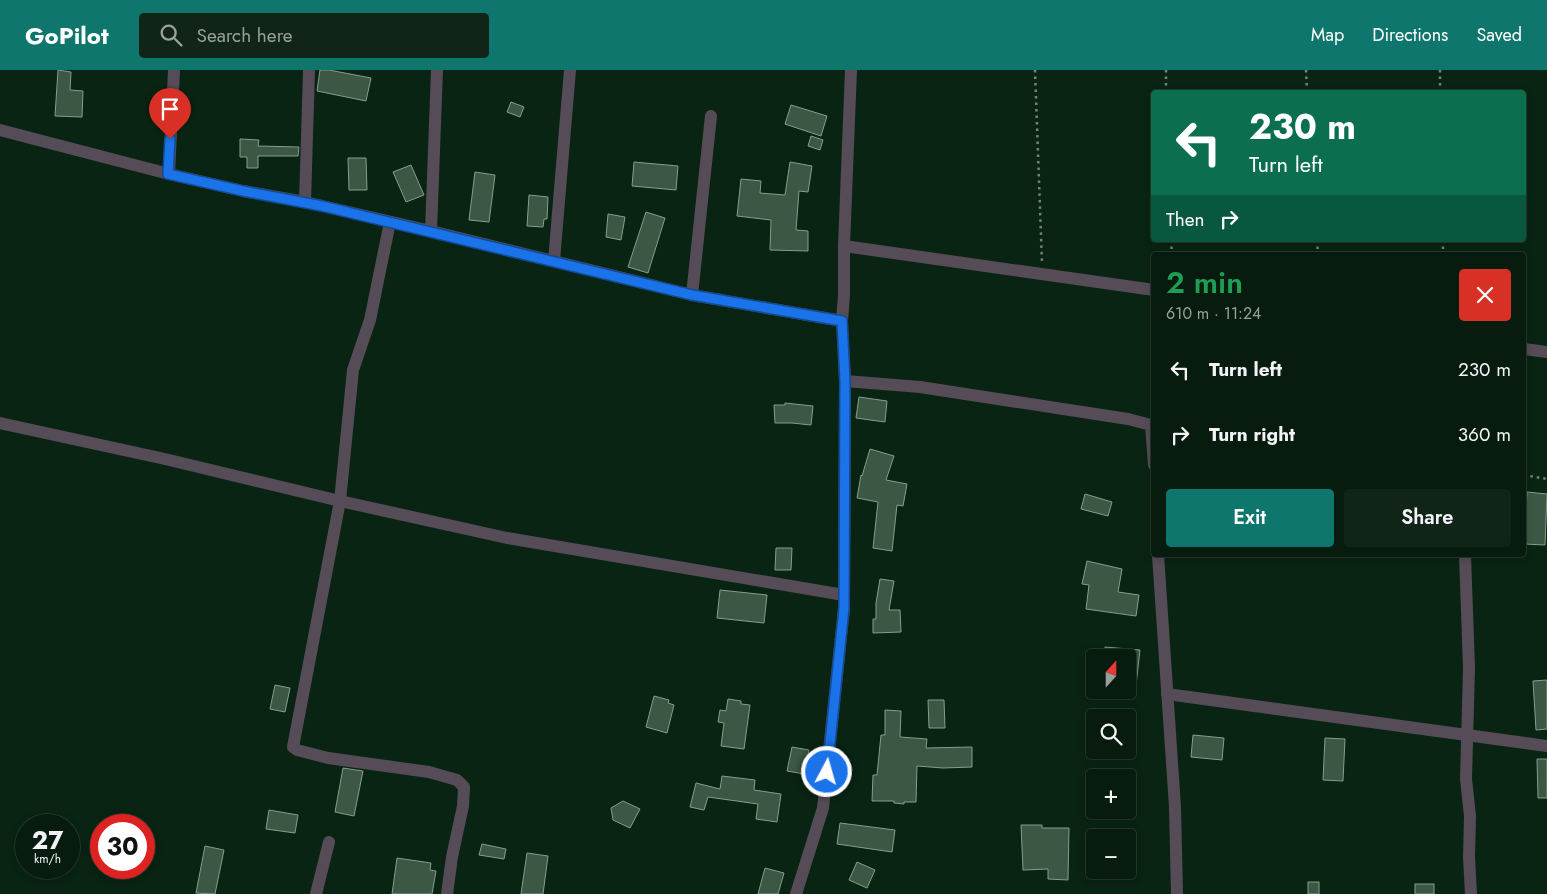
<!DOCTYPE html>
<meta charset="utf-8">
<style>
:root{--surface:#071b0e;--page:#102417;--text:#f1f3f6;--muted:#98a19e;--line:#28392e;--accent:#0f766e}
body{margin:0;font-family:Jost,sans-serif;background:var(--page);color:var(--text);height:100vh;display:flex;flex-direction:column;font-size:19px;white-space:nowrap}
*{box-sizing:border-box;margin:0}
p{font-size:16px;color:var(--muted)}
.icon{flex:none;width:28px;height:28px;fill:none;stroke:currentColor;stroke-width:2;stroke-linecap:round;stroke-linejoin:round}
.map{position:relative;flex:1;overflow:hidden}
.drawer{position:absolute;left:1151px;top:182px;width:375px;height:305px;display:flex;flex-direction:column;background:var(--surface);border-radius:5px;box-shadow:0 2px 8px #0003,0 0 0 1px var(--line)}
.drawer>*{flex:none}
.top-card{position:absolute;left:1151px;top:20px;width:375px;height:152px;border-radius:5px;box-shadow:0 2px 8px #0003,0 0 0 1px var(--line);background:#0b6e4f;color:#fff;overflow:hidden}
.needle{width:32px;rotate:21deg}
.controls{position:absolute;left:1086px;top:579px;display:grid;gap:10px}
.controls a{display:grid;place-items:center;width:50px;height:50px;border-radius:5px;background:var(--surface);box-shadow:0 2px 8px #0003,0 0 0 1px var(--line);font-size:25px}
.speed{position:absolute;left:15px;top:744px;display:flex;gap:10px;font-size:25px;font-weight:700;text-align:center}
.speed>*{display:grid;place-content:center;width:65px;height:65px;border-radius:50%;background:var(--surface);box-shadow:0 2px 8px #0003,0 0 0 1px var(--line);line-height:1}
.speed small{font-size:12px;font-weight:400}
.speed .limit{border:8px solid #d22;background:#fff;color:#111}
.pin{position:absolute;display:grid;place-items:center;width:42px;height:42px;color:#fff;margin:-51px -21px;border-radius:50% 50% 50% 0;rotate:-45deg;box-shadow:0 0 5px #0007}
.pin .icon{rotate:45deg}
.me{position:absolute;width:55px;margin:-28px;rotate:6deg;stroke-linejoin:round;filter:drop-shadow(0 0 4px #0008)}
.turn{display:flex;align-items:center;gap:18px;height:105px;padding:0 15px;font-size:22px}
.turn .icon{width:65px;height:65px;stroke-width:2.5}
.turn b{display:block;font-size:35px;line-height:42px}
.then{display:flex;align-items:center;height:48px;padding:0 15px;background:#0003;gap:10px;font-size:19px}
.round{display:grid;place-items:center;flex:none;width:52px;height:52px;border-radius:5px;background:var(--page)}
.overview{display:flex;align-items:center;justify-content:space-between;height:85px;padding:0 15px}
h1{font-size:30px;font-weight:600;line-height:38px;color:#1e9e55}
.button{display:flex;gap:10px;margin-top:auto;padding:10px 15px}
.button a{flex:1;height:58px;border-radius:5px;background:var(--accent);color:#fff;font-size:20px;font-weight:600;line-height:58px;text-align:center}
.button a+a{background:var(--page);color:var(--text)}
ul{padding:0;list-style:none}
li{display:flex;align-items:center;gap:15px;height:65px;padding:0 15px}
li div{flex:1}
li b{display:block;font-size:19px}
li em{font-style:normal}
header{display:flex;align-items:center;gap:30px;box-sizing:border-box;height:70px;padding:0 25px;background:var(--accent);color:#fff}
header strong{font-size:24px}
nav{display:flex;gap:28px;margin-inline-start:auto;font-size:18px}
.search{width:350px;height:45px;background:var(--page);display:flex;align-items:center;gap:12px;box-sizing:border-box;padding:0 18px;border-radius:5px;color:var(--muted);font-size:19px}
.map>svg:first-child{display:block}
.building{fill:#3c5844;stroke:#82a08a}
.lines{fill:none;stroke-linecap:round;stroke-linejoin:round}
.path{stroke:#718678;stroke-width:2.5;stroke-dasharray:2.5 4;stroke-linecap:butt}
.street{stroke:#564c57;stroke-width:12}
.route-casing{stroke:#114b97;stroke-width:12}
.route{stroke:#1a73e8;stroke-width:9}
</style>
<header>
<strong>GoPilot</strong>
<div class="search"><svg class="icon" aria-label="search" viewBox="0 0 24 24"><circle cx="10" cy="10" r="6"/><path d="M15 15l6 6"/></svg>Search here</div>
<nav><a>Map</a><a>Directions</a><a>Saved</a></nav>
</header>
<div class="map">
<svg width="1547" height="824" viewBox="0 0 1547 824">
<rect width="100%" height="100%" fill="#092413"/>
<!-- building -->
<g class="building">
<polygon points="58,0 71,2 70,20 83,21 82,47 55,46"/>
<polygon points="320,0 329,0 371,8 366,31 317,21"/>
<polygon points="511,32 524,37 520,47 507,42"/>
<polygon points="791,35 827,46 821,66 785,54"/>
<polygon points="811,66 823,70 820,80 808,76"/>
<polygon points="240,69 259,70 258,76 299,77 298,86 258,86 258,98 247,98 247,87 240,87"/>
<polygon points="348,88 366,88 367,120 349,120"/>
<polygon points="634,92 678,96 676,120 632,116"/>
<polygon points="790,92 812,96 808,122 799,121 796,160 808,161 808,181 770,180 771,150 737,146 741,109 761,111 760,123 785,125"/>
<polygon points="411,95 424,125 406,132 393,102"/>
<polygon points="475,102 495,105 489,152 469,150"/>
<polygon points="529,125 548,127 547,149 544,149 543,157 527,156"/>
<polygon points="646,142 665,148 648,203 628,197"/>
<polygon points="608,144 625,147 621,170 606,167"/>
<polygon points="859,327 887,331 885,352 856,348"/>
<polygon points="785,333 813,336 811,355 792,353 775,353 774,335 785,335"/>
<polygon points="870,379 894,386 886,410 907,414 903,436 897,435 892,481 873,478 878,432 857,428 861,405 862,406"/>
<polygon points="1527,422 1547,424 1545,475 1524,474"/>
<polygon points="1085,424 1112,432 1108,446 1081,439"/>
<polygon points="776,478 792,478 791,500 775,500"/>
<polygon points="1087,491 1122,499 1118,522 1139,525 1136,546 1086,539 1089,515 1082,514"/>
<polygon points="880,509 894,511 889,540 900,540 901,562 873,563 873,549 876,549 876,533"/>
<polygon points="720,520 767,525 764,553 717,548"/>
<polygon points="1105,577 1140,580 1135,624 1128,623 1128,588 1104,588"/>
<polygon points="1547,610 1547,659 1536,660 1533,611"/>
<polygon points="275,615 290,618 285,642 270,639"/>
<polygon points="654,626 669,630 668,633 674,635 667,663 646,657"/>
<polygon points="728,629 741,631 741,634 750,635 744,679 721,676 724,653 718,652 720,640 726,641"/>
<polygon points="928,630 944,630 945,658 929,658"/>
<polygon points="885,640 901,641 900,667 927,669 926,678 972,677 972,697 943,698 917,696 916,732 904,732 904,734 894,733 894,731 872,731 873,705 877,705 881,665 885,665"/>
<polygon points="1193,665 1224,668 1222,690 1191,687"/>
<polygon points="1325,668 1345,669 1343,711 1323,710"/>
<polygon points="792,677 809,680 808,685 810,685 807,703 805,702 804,704 787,701"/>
<polygon points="1537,689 1547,689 1547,728 1538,728"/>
<polygon points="343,698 363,701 354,746 335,742"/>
<polygon points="722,706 755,710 754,720 781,724 777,752 756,749 758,734 708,727 704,740 690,737 696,713 720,719"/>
<polygon points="623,731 640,739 630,758 613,750 611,738"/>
<polygon points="269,740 298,745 295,763 266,759"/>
<polygon points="840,753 895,760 892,782 837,774"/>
<polygon points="1021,755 1042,755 1042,758 1069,758 1068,810 1048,809 1048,799 1023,800"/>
<polygon points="482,774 506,779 504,789 479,785"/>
<polygon points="205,776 224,780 215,824 196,823"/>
<polygon points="527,783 548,786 543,824 521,824"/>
<polygon points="397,788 431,793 430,800 436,801 432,824 392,824"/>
<polygon points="857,792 875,800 867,818 849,810"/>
<polygon points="765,798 784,803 778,824 758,824"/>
<rect x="1308" y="812" width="11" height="12"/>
<rect x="1415" y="814" width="19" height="10"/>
</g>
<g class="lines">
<!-- path -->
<g class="path">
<polyline points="1035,0 1042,193"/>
<polyline points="1166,0 1166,22"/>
<polyline points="1306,0 1307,22"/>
<polyline points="1440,0 1440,22"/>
<polyline points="1171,170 1172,185"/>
<polyline points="1317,170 1318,185"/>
<polyline points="1443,170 1443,185"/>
<polyline points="1524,405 1547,409"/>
</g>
<!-- street -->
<g class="street">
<polyline points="0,60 169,104 243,121 305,132 431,161 692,225 842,251"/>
<polyline points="169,104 174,0"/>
<polyline points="305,132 309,0"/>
<polyline points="390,152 370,250 353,300 340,431 293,677 297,680 328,688 429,702 457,710 464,717 463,736 452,787 447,824"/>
<polyline points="431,161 437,0"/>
<polyline points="844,176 1154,220"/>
<polyline points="554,191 570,0"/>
<polyline points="692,225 711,46"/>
<polyline points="1524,279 1547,282"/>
<polyline points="845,311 920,317 1128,349 1151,355 1154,395"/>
<polyline points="0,353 165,389 340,431 507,468 844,525"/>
<polyline points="1158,485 1175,737 1177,824"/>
<polyline points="1465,485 1469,598 1466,709 1470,746 1469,787 1471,824"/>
<polyline points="1167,624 1547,676"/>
<polyline points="316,824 329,772"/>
<polyline points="796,824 823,738 844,538 845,311 842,251 844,225 844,176 851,0"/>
</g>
</g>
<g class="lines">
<!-- route casing -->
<g class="route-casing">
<polyline id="route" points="170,69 168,104 243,121 322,136 692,225 842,251 845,311 844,538 827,702"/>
</g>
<!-- route -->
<use href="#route" class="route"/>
</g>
</svg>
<div class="controls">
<a><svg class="needle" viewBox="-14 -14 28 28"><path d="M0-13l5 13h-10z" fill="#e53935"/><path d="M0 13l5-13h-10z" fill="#98a19e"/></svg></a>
<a><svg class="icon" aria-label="search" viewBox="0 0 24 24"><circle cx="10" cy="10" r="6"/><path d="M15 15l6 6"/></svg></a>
<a>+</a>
<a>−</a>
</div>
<div class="speed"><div>27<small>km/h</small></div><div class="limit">30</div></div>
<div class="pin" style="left:170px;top:69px;background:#d93025"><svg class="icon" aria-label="arrive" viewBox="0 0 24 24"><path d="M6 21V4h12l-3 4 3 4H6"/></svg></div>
<svg class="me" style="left:827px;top:702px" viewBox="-20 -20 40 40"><circle r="17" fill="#1a73e8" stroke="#fff" stroke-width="3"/><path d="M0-11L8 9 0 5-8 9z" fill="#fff"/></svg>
<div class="top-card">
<div class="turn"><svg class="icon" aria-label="left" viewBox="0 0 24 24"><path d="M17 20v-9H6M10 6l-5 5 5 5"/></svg><div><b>230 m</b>Turn left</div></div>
<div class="then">Then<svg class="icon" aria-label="right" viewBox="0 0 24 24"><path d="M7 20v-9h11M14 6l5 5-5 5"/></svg></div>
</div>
<section class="drawer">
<div class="overview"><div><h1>2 min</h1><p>610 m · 11:24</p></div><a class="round" style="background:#d93025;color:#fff"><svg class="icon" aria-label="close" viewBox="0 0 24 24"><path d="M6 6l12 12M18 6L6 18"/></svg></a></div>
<ul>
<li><svg class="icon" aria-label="left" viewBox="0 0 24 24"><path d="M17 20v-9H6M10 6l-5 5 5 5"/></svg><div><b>Turn left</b></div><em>230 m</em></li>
<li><svg class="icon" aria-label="right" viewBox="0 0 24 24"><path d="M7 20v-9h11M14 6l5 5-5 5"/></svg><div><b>Turn right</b></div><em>360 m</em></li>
</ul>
<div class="button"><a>Exit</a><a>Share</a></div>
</section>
</div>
